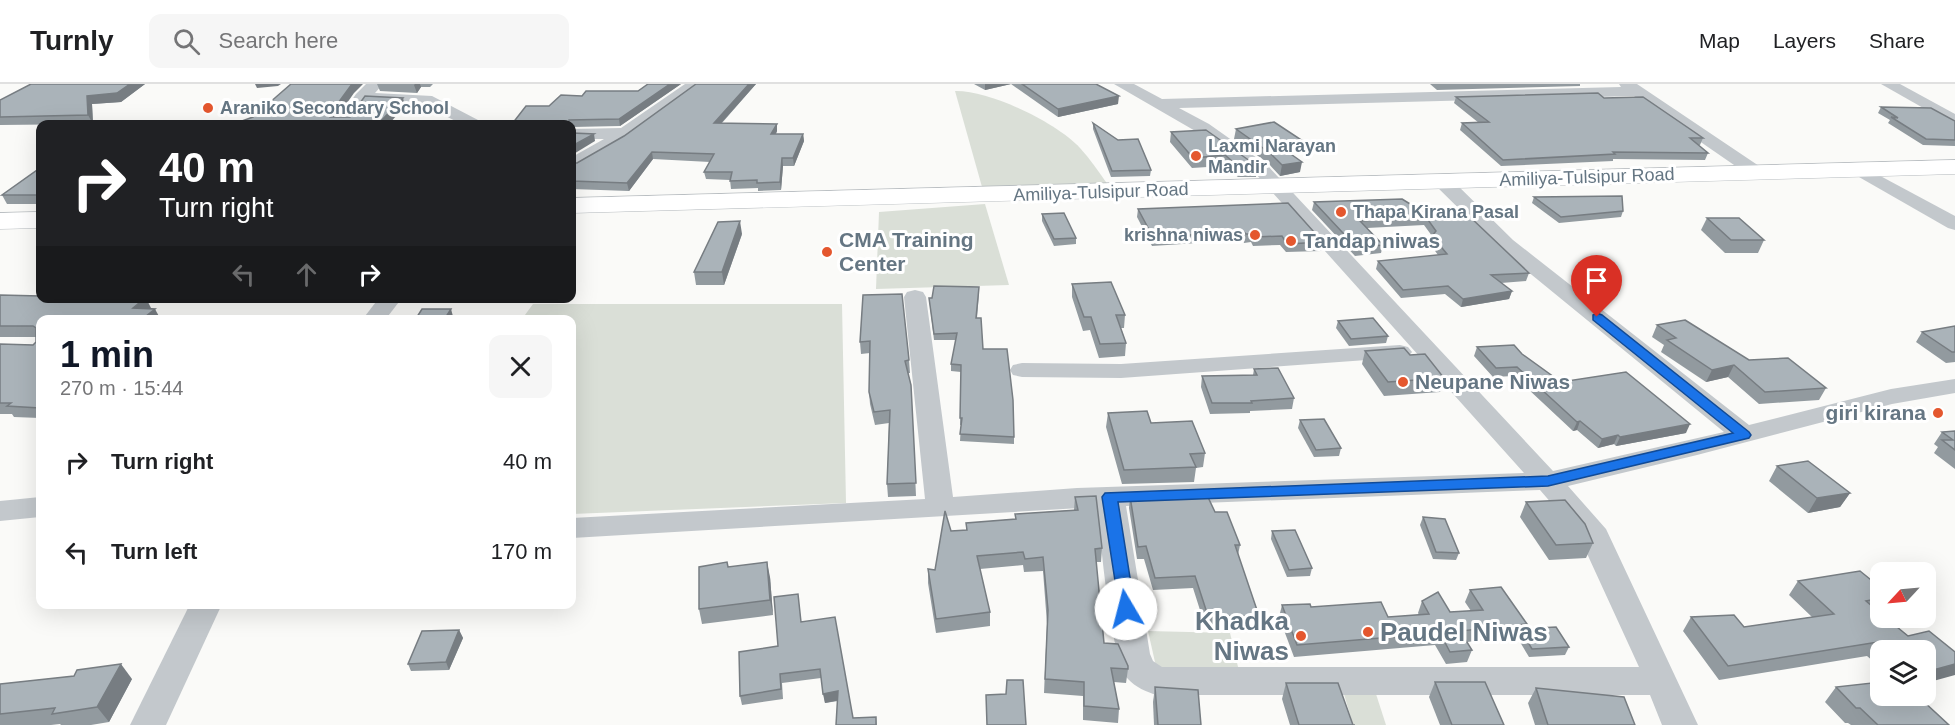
<!DOCTYPE html>
<meta charset="utf-8">
<style>
:root{--surface:#fff;--page:#f6f6f6;--text:#202124;--muted:#757577;--line:#e0e0e0;--accent:#111827}
body{margin:0;font-family:Arial,sans-serif;background:var(--page);color:var(--text);height:100vh;display:flex;flex-direction:column;font-size:22px;white-space:nowrap}
*{box-sizing:border-box;margin:0}
p{font-size:20px;color:var(--muted)}
.icon{flex:none;width:33px;height:33px;fill:none;stroke:currentColor;stroke-width:2;stroke-linecap:round;stroke-linejoin:round}
.map{position:relative;flex:1;overflow:hidden}
.drawer{position:absolute;left:36px;top:231px;width:540px;height:294px;display:flex;flex-direction:column;background:var(--surface);border-radius:12px;box-shadow:0 6px 24px #0002}
.drawer>*{flex:none}
.banner{position:absolute;left:36px;top:36px;width:540px;height:183px;border-radius:12px;box-shadow:0 6px 24px #0002;background:#202124;color:#fff;overflow:hidden}
.needle{width:39px;rotate:244deg}
.controls{position:absolute;left:1870px;top:478px;display:grid;gap:12px}
.controls a{display:grid;place-items:center;width:66px;height:66px;border-radius:12px;background:var(--surface);box-shadow:0 6px 24px #0002;font-size:30px}
.pin{position:absolute;display:grid;place-items:center;width:51px;height:51px;color:#fff;margin:-62px -26px;border-radius:50% 50% 50% 0;rotate:-45deg;box-shadow:0 0 6px #0007}
.pin .icon{rotate:45deg}
.me{position:absolute;width:66px;margin:-33px;rotate:352deg;stroke-linejoin:round;filter:drop-shadow(0 0 4px #0008)}
.turn{display:flex;align-items:center;gap:21px;height:126px;padding:0 24px;font-size:27px}
.turn .icon{width:78px;height:78px;stroke-width:2.5}
.turn b{display:block;font-size:42px;line-height:51px}
.lanes{display:flex;align-items:center;height:57px;padding:0 24px;background:#0003;justify-content:center;gap:30px;direction:ltr}
.lanes .off{opacity:.35}
.round{display:grid;place-items:center;flex:none;width:63px;height:63px;border-radius:12px;background:var(--page)}
.summary{display:flex;align-items:center;justify-content:space-between;height:102px;padding:0 24px}
h1{font-size:36px;font-weight:600;line-height:45px;color:var(--accent)}
ul{padding:0;list-style:none}
li{display:flex;align-items:center;gap:18px;height:90px;padding:0 24px}
li div{flex:1}
li b{display:block;font-size:22px}
li em{font-style:normal}
header{display:flex;align-items:center;gap:36px;box-sizing:border-box;height:84px;padding:0 30px;background:var(--surface);border-bottom:2px solid var(--line)}
header strong{font-size:28px}
nav{display:flex;gap:33px;margin-inline-start:auto;font-size:21px}
.search{width:420px;height:54px;background:var(--page);display:flex;align-items:center;gap:15px;box-sizing:border-box;padding:0 21px;border-radius:12px;color:var(--muted);font-size:22px}
.map>svg:first-child{display:block}
.green{fill:#dadfd7}
.lines{fill:none;stroke-linecap:round;stroke-linejoin:round}
.primary-casing{stroke:#b5babe;stroke-width:1}
.street{fill:#c3c8cc;fill-rule:evenodd}
.primary{fill:#fff;fill-rule:evenodd}
.wall{fill:#929a9f}
.shaded-wall{fill:#777d82}
.building{fill:#aab3b9;stroke:#777d82;stroke-width:1.5}
.route{fill:#1a73e8;stroke:#114b97;stroke-width:1.5}
.poi-dot{fill:#e4572e;stroke:#fff;stroke-width:2}
.labels{text-anchor:middle;stroke-width:6;stroke-linejoin:round;paint-order:stroke}
.far-poi-label{font-size:18px;font-weight:bold;fill:#657683;stroke:#fff;text-anchor:start}
.far-street-label{font-size:18px;fill:#657683;stroke:#fff}
.poi-label{font-size:21px;font-weight:bold;fill:#657683;stroke:#fff;text-anchor:start}
.near-poi-label{font-size:26px;font-weight:bold;fill:#657683;stroke:#fff;text-anchor:end}
</style>
<header>
<strong>Turnly</strong>
<div class="search"><svg class="icon" aria-label="search" viewBox="0 0 24 24"><circle cx="10" cy="10" r="6"/><path d="M15 15l6 6"/></svg>Search here</div>
<nav><a>Map</a><a>Layers</a><a>Share</a></nav>
</header>
<div class="map">
<svg width="1955" height="641" viewBox="0 0 1955 641">
<rect width="100%" height="100%" fill="#fafaf8"/>
<!-- green -->
<g class="green">
<path d="M955 7C989 6 1056 38 1080 64 1090 75 1099 88 1108 101L982 103Z"/>
<polygon points="985,120 1009,201 876,205 879,128"/>
<polygon points="533,220 842,220 846,419 572,430 572,236 522,235"/>
<polygon points="1148,547 1230,549 1239,587 1157,587"/>
<polygon points="1344,610 1376,610 1386,641 1353,641"/>
</g>
<g class="lines">
<!-- primary casing -->
<g class="primary-casing">
<g id="primary">
<polygon points="1955,76 1955,90 572,129 572,114"/>
<polygon points="40,128 40,144 0,145 0,129"/>
</g>
</g>
<!-- street -->
<g class="street">
<polygon points="366,0 383,0 375,9 432,12 478,36 480,40 461,40 423,20 367,18 351,40 335,40 356,10"/>
<polygon points="685,0 703,0 624,58 578,84 572,85 572,73 604,55 572,55 572,45 621,44"/>
<path d="M1114 0H1134L1162 15 1621 3 1619 0H1637L1762 84 1765 88 1762 92H1750L1634 12 1179 24 1209 40 1267 81 1553 387 1724 348 1499 164 1435 101 1433 97 1435 93H1449L1513 156 1749 341 1891 305 1955 295V309L1892 320 1697 371 1568 402 1606 445 1698 641H1662L1650 611H1156C1147 608 1135 603 1128 595 1110 574 1101 456 1097 423L572 454V434L925 415 904 213 907 208 915 206 923 208 926 213 953 413 1077 404 1524 389 1255 89 1197 48ZM1540 406 1578 450 1639 583H1162L1153 577 1150 570 1126 422Z"/>
<polygon points="1881,0 1900,0 1955,30 1955,42"/>
<polygon points="1858,80 1955,132 1955,146 1948,144 1852,89 1849,85 1852,81"/>
<polygon points="379,214 402,214 385,236 362,236"/>
<polygon points="1400,261 1408,263 1412,268 1408,273 1121,294 1022,293 1013,291 1010,286 1013,281 1022,279 1121,280"/>
<polygon points="40,413 40,433 0,437 0,417"/>
<polygon points="190,520 222,520 166,641 130,641"/>
</g>
<!-- primary -->
<use href="#primary" class="primary"/>
</g>
<!-- wall -->
<g class="wall">
<polygon points="31,0 145,0 121,18 92,20 93,40 0,41 0,16"/>
<polygon points="377,0 433,0 430,3 421,3 417,9 380,7"/>
<polygon points="648,0 681,0 620,42 572,43 572,40 512,40 549,22 582,12 638,7"/>
<polygon points="696,0 756,0 722,39 777,47 776,50 803,50 804,57 794,82 783,82 781,106 758,107 758,104 731,105 730,96 706,95 704,88 710,78 653,75 629,107 572,105 572,79 577,79 624,52"/>
<polygon points="974,0 1011,0 985,6"/>
<polygon points="1011,0 1096,0 1118,20 1058,33"/>
<polygon points="1430,0 1580,0 1580,2 1437,6"/>
<polygon points="1456,13 1604,14 1703,54 1700,61 1698,61 1708,69 1705,76 1613,75 1613,77 1501,82 1460,46 1462,39 1479,39 1454,19"/>
<polygon points="1881,23 1955,37 1955,62 1923,61 1888,39 1890,36 1878,29"/>
<polygon points="1093,39 1151,86 1150,92 1111,93 1093,45"/>
<polygon points="1236,45 1302,67 1290,69 1300,88 1280,92 1268,79 1234,55"/>
<polygon points="1171,48 1257,82 1256,93 1238,93 1223,82 1192,84 1170,58"/>
<polygon points="40,84 40,120 7,120 2,111"/>
<polygon points="1534,113 1623,127 1621,133 1559,139 1532,119"/>
<polygon points="1314,118 1431,133 1529,189 1526,197 1501,199 1512,207 1509,215 1461,223 1445,210 1401,214 1376,185 1378,177 1438,171 1430,160 1432,152 1424,141 1367,144 1383,161 1381,169 1355,172 1312,126"/>
<polygon points="1138,125 1323,158 1321,167 1286,168 1280,161 1253,162 1251,158 1244,159 1243,156 1152,162 1137,133"/>
<polygon points="1042,130 1076,154 1076,160 1054,162 1042,137"/>
<polygon points="1707,134 1764,156 1758,169 1725,169 1701,146"/>
<polygon points="742,150 724,201 696,201 694,188"/>
<polygon points="1072,200 1125,231 1124,244 1121,244 1126,259 1125,272 1099,274 1090,246 1083,247 1072,213"/>
<polygon points="979,209 977,234 983,265 1014,353 1014,360 960,357 961,341 960,341 960,334 961,288 951,287 951,280 956,256 934,256 929,214"/>
<polygon points="0,211 151,224 40,236 40,334 14,333 12,330 0,330 0,260 33,261 36,258 36,253 0,253"/>
<polygon points="863,211 909,276 910,289 908,289 911,301 916,412 888,413 887,400 889,339 875,341 870,320 869,308 870,269 861,270 860,258"/>
<polygon points="1338,237 1388,252 1386,259 1349,262 1336,244"/>
<polygon points="1657,241 1749,276 1826,304 1819,316 1759,320 1728,293 1706,298 1661,268 1664,261 1652,253"/>
<polygon points="1955,242 1955,278 1946,279 1916,258 1922,248"/>
<polygon points="1477,263 1522,270 1561,298 1686,349 1616,362 1614,360 1598,364 1577,346 1573,347 1514,292 1493,293 1474,272"/>
<polygon points="1365,267 1410,271 1444,294 1440,308 1384,312 1362,280"/>
<polygon points="1254,285 1294,314 1292,325 1250,327 1250,329 1210,330 1201,303 1202,292 1253,291"/>
<polygon points="1108,329 1151,339 1205,369 1203,383 1196,384 1194,398 1122,400 1106,343"/>
<polygon points="1300,336 1341,364 1339,372 1314,373 1298,344"/>
<polygon points="1955,347 1955,385 1934,369 1938,363 1934,360 1942,348"/>
<polygon points="1777,382 1850,409 1840,423 1808,429 1769,397"/>
<polygon points="1130,412 1215,428 1240,461 1238,471 1259,532 1256,544 1206,545 1193,504 1153,506 1144,475 1137,475 1129,424"/>
<polygon points="1075,413 1102,464 1101,478 1096,478 1104,559 1128,585 1126,599 1114,598 1119,625 1118,639 1083,636 1083,612 1044,609 1047,540 1043,487 1024,488 1023,481 980,485 990,528 990,542 936,549 928,499 928,485 935,486 951,447 966,446 966,439 1015,435 1015,430 1074,426"/>
<polygon points="1526,418 1593,459 1586,474 1549,476 1520,433"/>
<polygon points="1423,433 1459,469 1456,476 1433,475 1420,441"/>
<polygon points="1272,447 1312,484 1310,492 1287,493 1271,455"/>
<polygon points="728,483 770,493 773,531 702,540 699,525"/>
<polygon points="1798,497 1881,504 1881,526 1878,527 1926,567 1881,567 1881,584 1867,572 1719,596 1683,547 1691,533 1744,543 1812,533 1789,511"/>
<polygon points="1470,506 1527,540 1524,545 1569,563 1565,571 1529,573 1517,553 1517,552 1467,558 1472,566 1467,578 1446,580 1435,561 1294,573 1279,533 1282,521 1311,523 1388,533 1419,531 1418,529 1422,517 1450,528 1471,527 1465,518"/>
<polygon points="802,538 853,634 876,633 877,641 836,641 838,617 825,619 821,594 782,599 783,615 742,621 740,612 778,562"/>
<polygon points="459,546 463,554 449,586 411,587 408,580"/>
<polygon points="74,592 132,595 109,638 91,641 61,641 60,640 51,641 0,641 0,600"/>
<polygon points="1435,598 1504,641 1440,641 1429,613"/>
<polygon points="1286,599 1353,641 1355,641 1290,641 1282,615"/>
<polygon points="1155,603 1201,641 1154,641 1153,618"/>
<polygon points="1836,603 1925,616 1924,618 1949,641 1851,641 1848,639 1845,639 1825,618"/>
<polygon points="1536,604 1635,641 1535,641 1528,619"/>
</g>
<!-- shaded-wall -->
<g class="shaded-wall">
<polygon points="130,0 145,0 121,18 92,20 93,40 88,31 87,12"/>
<polygon points="255,0 281,0 278,2 257,4"/>
<polygon points="352,0 363,0 354,9 333,39 330,30"/>
<polygon points="415,0 420,0 421,3 417,9 414,1"/>
<polygon points="670,0 681,0 620,42 619,35"/>
<polygon points="749,0 756,0 715,46 714,39"/>
<polygon points="985,0 1011,0 985,6"/>
<polygon points="1119,12 1118,20 1058,33 1058,25"/>
<polygon points="403,14 405,22 389,40 378,40"/>
<polygon points="777,40 777,47 772,57 771,50"/>
<polygon points="594,50 595,57 572,71 572,62"/>
<polygon points="803,50 804,57 794,82 793,74"/>
<polygon points="1303,57 1302,67 1276,71 1278,61"/>
<polygon points="652,68 653,75 629,107 627,99"/>
<polygon points="782,74 783,82 781,106 780,98"/>
<polygon points="1302,78 1300,88 1280,92 1282,81"/>
<polygon points="740,137 742,150 724,201 722,188"/>
<polygon points="1512,207 1509,215 1461,223 1463,215"/>
<polygon points="145,214 146,214 151,224 139,234 133,224"/>
<polygon points="155,225 161,236 141,236"/>
<polygon points="451,225 454,236 444,236"/>
<polygon points="1734,281 1728,293 1706,298 1712,286"/>
<polygon points="1580,337 1577,346 1573,347 1577,338"/>
<polygon points="1690,340 1686,349 1616,362 1620,353"/>
<polygon points="1618,351 1614,360 1598,364 1602,355"/>
<polygon points="1850,409 1840,423 1808,429 1817,414"/>
<polygon points="767,478 770,493 773,531 770,516"/>
<polygon points="459,546 463,554 449,586 446,578"/>
<polygon points="121,580 132,595 109,638 97,623"/>
<polygon points="1955,580 1955,591 1926,599 1926,588"/>
<polygon points="838,607 840,616 825,619 823,610"/>
</g>
<!-- building -->
<g class="building">
<polygon points="31,0 130,0 117,9 87,12 88,31 0,33 0,16"/>
<polygon points="291,0 352,0 330,30 330,33 350,33 365,12 403,14 378,40 115,40 119,38 242,37 253,33"/>
<polygon points="648,0 670,0 619,35 569,36 569,40 512,40 526,22 549,22 561,11 582,12 586,7 638,7"/>
<polygon points="696,0 749,0 714,39 777,40 771,50 803,50 793,74 782,74 780,98 757,99 757,96 730,97 732,88 704,88 714,70 652,68 627,99 572,97 572,79 577,79 624,52"/>
<polygon points="1022,0 1096,0 1119,12 1058,25"/>
<polygon points="1598,9 1604,14 1643,13 1703,54 1690,54 1708,69 1613,68 1615,70 1503,76 1462,39 1489,38 1456,13"/>
<polygon points="1881,23 1931,24 1955,37 1955,56 1926,55 1891,33 1898,34"/>
<polygon points="1274,38 1303,57 1278,61 1302,78 1282,81 1270,69 1236,45"/>
<polygon points="1093,39 1118,56 1138,55 1151,86 1112,87"/>
<polygon points="1206,46 1257,82 1239,83 1225,71 1193,74 1171,48"/>
<polygon points="572,49 594,50 572,62"/>
<polygon points="40,84 40,111 2,111"/>
<polygon points="1622,112 1623,127 1561,133 1534,113"/>
<polygon points="1402,115 1431,133 1469,132 1529,189 1491,191 1512,207 1463,215 1448,202 1403,206 1378,177 1447,170 1432,152 1436,147 1426,133 1360,137 1383,161 1357,164 1314,118"/>
<polygon points="1288,119 1323,158 1287,160 1282,152 1255,153 1253,150 1246,150 1244,148 1153,153 1138,125"/>
<polygon points="1064,129 1076,154 1054,155 1042,130"/>
<polygon points="1707,134 1739,134 1764,156 1731,156"/>
<polygon points="740,137 722,188 694,188 718,138"/>
<polygon points="1111,198 1125,231 1116,231 1126,259 1100,260 1091,233 1084,233 1072,200"/>
<polygon points="934,202 979,203 976,234 981,234 983,265 1007,265 1013,316 1014,353 960,350 962,334 960,334 961,281 951,280 957,249 934,250 929,214 932,214"/>
<polygon points="902,210 909,276 905,277 911,301 916,399 887,400 890,326 874,328 869,308 870,257 860,258 863,211"/>
<polygon points="0,211 40,212 40,214 145,214 133,224 155,225 141,236 40,236 40,324 7,322 11,319 0,319 0,260 33,261 36,258 36,244 33,242 0,242"/>
<polygon points="422,225 451,225 444,236 415,236"/>
<polygon points="1373,234 1388,252 1351,255 1338,237"/>
<polygon points="1685,236 1749,276 1788,274 1826,304 1765,308 1734,281 1712,286 1667,256 1676,254 1657,241"/>
<polygon points="1955,242 1955,268 1952,268 1922,248"/>
<polygon points="1514,261 1522,270 1561,298 1626,288 1690,340 1620,353 1618,351 1602,355 1580,337 1577,338 1517,283 1496,284 1477,263"/>
<polygon points="1404,264 1410,271 1425,270 1444,294 1388,298 1365,267"/>
<polygon points="1278,284 1294,314 1251,317 1252,319 1212,319 1202,292 1257,291 1254,285"/>
<polygon points="1147,327 1151,339 1192,337 1205,369 1190,370 1196,383 1124,386 1108,329"/>
<polygon points="1324,335 1341,364 1316,366 1300,336"/>
<polygon points="1955,347 1955,366 1942,356 1953,356 1942,348"/>
<polygon points="1808,377 1850,409 1817,414 1777,382"/>
<polygon points="1206,409 1215,428 1227,428 1240,461 1235,461 1259,532 1208,532 1195,492 1155,494 1146,462 1138,463 1130,412"/>
<polygon points="1096,412 1102,464 1095,465 1104,559 1118,560 1128,582 1128,585 1111,584 1119,625 1084,622 1084,598 1045,595 1048,526 1043,473 1025,475 1023,468 977,472 990,528 936,535 928,485 935,486 945,427 951,447 967,446 966,439 1016,435 1015,430 1078,426 1075,413"/>
<polygon points="1565,416 1585,440 1593,459 1556,461 1526,418"/>
<polygon points="1423,433 1445,435 1459,469 1436,468"/>
<polygon points="1295,446 1312,484 1289,486 1272,447"/>
<polygon points="727,478 728,483 767,478 770,516 699,525 699,483"/>
<polygon points="1860,487 1881,504 1881,514 1866,517 1881,530 1881,534 1886,534 1908,552 1929,547 1955,568 1955,580 1926,588 1926,567 1888,567 1878,558 1728,582 1691,533 1734,531 1744,543 1834,530 1798,497"/>
<polygon points="1501,503 1527,540 1460,547 1472,566 1450,568 1440,549 1297,561 1282,521 1310,520 1311,523 1381,518 1388,533 1429,530 1422,517 1438,508 1450,528 1483,526 1470,506"/>
<polygon points="798,510 801,538 835,533 853,634 876,633 876,641 836,641 838,607 823,610 820,585 780,590 781,605 740,612 739,568 778,562 774,513"/>
<polygon points="1556,543 1569,563 1532,565 1520,545"/>
<polygon points="459,546 446,578 408,580 422,547"/>
<polygon points="121,580 97,623 52,630 55,624 0,630 0,600 74,592 77,586"/>
<polygon points="1007,596 1023,596 1026,641 987,641 986,611 1006,610"/>
<polygon points="1435,598 1485,598 1504,641 1452,641"/>
<polygon points="1881,598 1881,612 1921,612 1925,616 1922,616 1949,641 1878,641 1860,624 1856,624 1836,603"/>
<polygon points="1286,599 1338,599 1353,641 1355,641 1299,641"/>
<polygon points="1155,603 1198,606 1201,641 1158,641"/>
<polygon points="1536,604 1624,613 1635,641 1548,641"/>
</g>
<!-- route -->
<polygon class="route" points="1597,229 1602,231 1749,348 1751,351 1749,354 1548,402 1118,418 1135,525 1132,529 1126,531 1120,529 1102,413 1105,409 1548,392 1733,349 1593,236 1593,231"/>
<!-- markers -->
<g class="poi-dot">
<circle cx="208" cy="24" r="6"/>
<circle cx="1196" cy="72" r="6"/>
<circle cx="1341" cy="128" r="6"/>
<circle cx="1255" cy="151" r="6"/>
<circle cx="1291" cy="157" r="6"/>
<circle cx="827" cy="168" r="6"/>
<circle cx="1403" cy="298" r="6"/>
<circle cx="1938" cy="329" r="6"/>
<circle cx="1368" cy="548" r="6"/>
<circle cx="1301" cy="552" r="6"/>
</g>
<g class="labels">
<!-- far-poi labels -->
<g class="far-poi-label">
<text x="220" y="30">Araniko Secondary School</text>
<text x="1208" y="68">Laxmi Narayan<tspan x="1208" dy="21">Mandir</tspan></text>
<text x="1353" y="134">Thapa Kirana Pasal</text>
<text x="1243" y="157" text-anchor="end">krishna niwas</text>
</g>
<!-- far-street labels -->
<g class="far-street-label">
<text transform="translate(1587 93) rotate(-2)" y="6">Amiliya-Tulsipur Road</text>
<text transform="translate(1101 108) rotate(-2)" y="6">Amiliya-Tulsipur Road</text>
</g>
<!-- poi labels -->
<g class="poi-label">
<text x="839" y="163">CMA Training<tspan x="839" dy="24">Center</tspan></text>
<text x="1303" y="164">Tandap niwas</text>
<text x="1415" y="305">Neupane Niwas</text>
<text x="1926" y="336" text-anchor="end">giri kirana</text>
</g>
<!-- near-poi labels -->
<g class="near-poi-label">
<text x="1289" y="546">Khadka<tspan x="1289" dy="30">Niwas</tspan></text>
<text x="1380" y="557" text-anchor="start">Paudel Niwas</text>
</g>
</g>
</svg>
<div class="controls">
<a><svg class="needle" viewBox="-14 -14 28 28"><path d="M0-13l5 13h-10z" fill="#e53935"/><path d="M0 13l5-13h-10z" fill="#757577"/></svg></a>
<a><svg class="icon" aria-label="layers" viewBox="0 0 24 24"><path d="M12 4l9 5-9 5-9-5zM3 14l9 5 9-5"/></svg></a>
</div>
<div class="pin" style="left:1597px;top:233px;background:#d93025"><svg class="icon" aria-label="arrive" viewBox="0 0 24 24"><path d="M6 21V4h12l-3 4 3 4H6"/></svg></div>
<svg class="me" style="left:1126px;top:525px" viewBox="-20 -20 40 40"><circle r="19" fill="#fff"/><path d="M0-13L10 11 0 6-10 11z" fill="#1a73e8"/></svg>
<div class="banner">
<div class="turn"><svg class="icon" aria-label="right" viewBox="0 0 24 24"><path d="M7 20v-9h11M14 6l5 5-5 5"/></svg><div><b>40 m</b>Turn right</div></div>
<div class="lanes"><svg class="icon off" aria-label="left" viewBox="0 0 24 24"><path d="M17 20v-9H6M10 6l-5 5 5 5"/></svg><svg class="icon off" aria-label="ahead" viewBox="0 0 24 24"><path d="M12 20V5M6 11l6-6 6 6"/></svg><svg class="icon" aria-label="right" viewBox="0 0 24 24"><path d="M7 20v-9h11M14 6l5 5-5 5"/></svg></div>
</div>
<section class="drawer">
<div class="summary"><div><h1>1 min</h1><p>270 m · 15:44</p></div><a class="round"><svg class="icon" aria-label="close" viewBox="0 0 24 24"><path d="M6 6l12 12M18 6L6 18"/></svg></a></div>
<ul>
<li><svg class="icon" aria-label="right" viewBox="0 0 24 24"><path d="M7 20v-9h11M14 6l5 5-5 5"/></svg><div><b>Turn right</b></div><em>40 m</em></li>
<li><svg class="icon" aria-label="left" viewBox="0 0 24 24"><path d="M17 20v-9H6M10 6l-5 5 5 5"/></svg><div><b>Turn left</b></div><em>170 m</em></li>
</ul>
</section>
</div>
